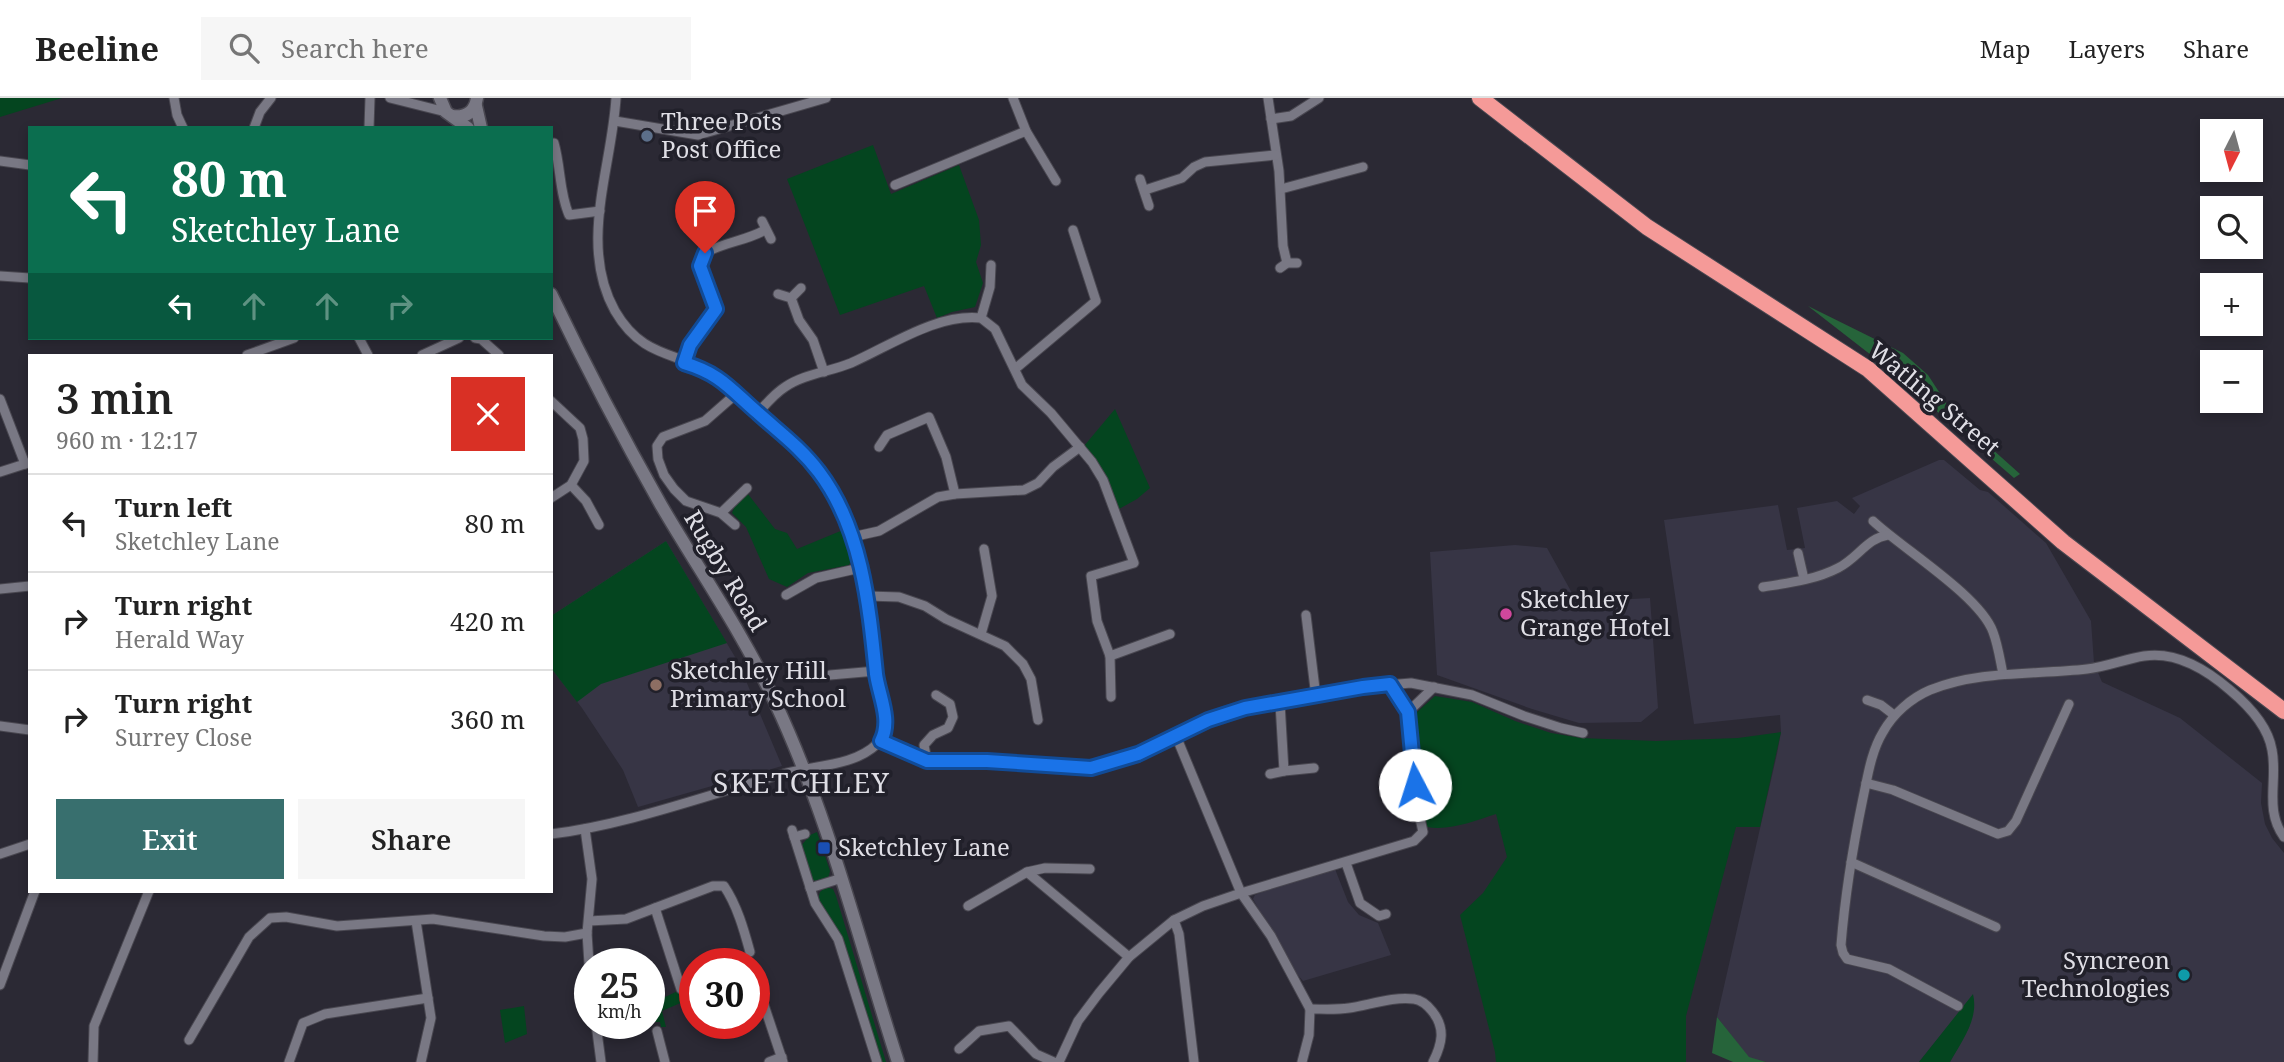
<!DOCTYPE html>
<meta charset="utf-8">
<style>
:root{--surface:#fff;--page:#f6f6f6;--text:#222;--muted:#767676;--line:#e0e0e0;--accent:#386f6e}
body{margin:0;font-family:"Noto Serif",serif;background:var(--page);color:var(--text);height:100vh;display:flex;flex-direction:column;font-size:26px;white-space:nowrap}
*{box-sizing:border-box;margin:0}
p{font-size:23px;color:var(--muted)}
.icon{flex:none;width:38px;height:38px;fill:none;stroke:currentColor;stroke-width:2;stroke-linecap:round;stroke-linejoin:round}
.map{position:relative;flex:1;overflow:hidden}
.side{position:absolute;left:28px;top:256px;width:525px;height:539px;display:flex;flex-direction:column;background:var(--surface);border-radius:0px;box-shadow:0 4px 10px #0003}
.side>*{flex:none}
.banner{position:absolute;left:28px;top:28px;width:525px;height:214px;border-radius:0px;box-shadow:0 4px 10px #0003;background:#0b6e4f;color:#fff;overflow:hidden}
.needle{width:46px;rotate:186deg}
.controls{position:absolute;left:2200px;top:21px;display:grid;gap:14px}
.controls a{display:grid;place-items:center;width:63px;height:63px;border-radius:0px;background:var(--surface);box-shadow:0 4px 10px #0003;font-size:35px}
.speed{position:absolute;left:574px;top:850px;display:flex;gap:14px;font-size:35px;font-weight:700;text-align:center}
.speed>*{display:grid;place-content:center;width:91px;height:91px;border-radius:50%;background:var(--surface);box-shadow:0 4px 10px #0003;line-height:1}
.speed small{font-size:18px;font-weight:400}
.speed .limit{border:10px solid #d22;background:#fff;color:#111}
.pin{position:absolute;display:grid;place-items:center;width:60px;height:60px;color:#fff;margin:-72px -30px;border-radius:50% 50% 50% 0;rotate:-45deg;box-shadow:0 0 7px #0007}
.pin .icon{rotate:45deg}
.me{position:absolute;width:77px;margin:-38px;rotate:355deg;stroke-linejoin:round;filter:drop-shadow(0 0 5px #0008)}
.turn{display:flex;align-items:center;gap:24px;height:147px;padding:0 28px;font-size:32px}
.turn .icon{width:91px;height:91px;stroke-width:2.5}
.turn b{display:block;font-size:49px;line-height:60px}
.lanes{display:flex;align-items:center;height:66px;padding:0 28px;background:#0003;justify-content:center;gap:35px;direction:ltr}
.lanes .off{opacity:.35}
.round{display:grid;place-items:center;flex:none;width:74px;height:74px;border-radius:0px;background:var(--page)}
.headline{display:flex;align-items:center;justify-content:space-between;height:119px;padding:0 28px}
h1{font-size:42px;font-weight:600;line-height:52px}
.cta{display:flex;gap:14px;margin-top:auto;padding:14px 28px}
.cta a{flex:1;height:80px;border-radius:0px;background:var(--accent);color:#fff;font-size:28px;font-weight:600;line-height:80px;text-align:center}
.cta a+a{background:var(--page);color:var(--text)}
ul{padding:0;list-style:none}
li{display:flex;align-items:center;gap:21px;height:98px;padding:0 28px;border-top:2px solid var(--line)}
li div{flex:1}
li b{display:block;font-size:26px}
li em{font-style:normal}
header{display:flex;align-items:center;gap:42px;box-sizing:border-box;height:98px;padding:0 35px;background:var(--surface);border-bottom:2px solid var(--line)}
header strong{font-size:33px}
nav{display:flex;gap:38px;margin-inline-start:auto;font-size:24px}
.search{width:490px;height:63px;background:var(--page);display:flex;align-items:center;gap:18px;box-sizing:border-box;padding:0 24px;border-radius:0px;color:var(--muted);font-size:26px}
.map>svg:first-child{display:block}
.built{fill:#373545}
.green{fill:#04451f}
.forest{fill:#26643a}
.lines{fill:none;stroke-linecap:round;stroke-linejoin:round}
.street-casing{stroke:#494750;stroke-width:11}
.secondary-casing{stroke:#494750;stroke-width:15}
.highway-casing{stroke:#494750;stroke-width:18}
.street{stroke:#797884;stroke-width:9}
.secondary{stroke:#797884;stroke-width:12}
.highway{stroke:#f59a98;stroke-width:16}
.route-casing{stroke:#114b97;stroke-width:18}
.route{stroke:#1a73e8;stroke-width:12}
.service-dot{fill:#5c6f8a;stroke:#21202a;stroke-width:2.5}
.hotel-dot{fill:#d1479c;stroke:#21202a;stroke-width:2.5}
.education-dot{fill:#8d6e63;stroke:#21202a;stroke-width:2.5}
.transit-dot{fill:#1a4fb4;stroke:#21202a;stroke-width:2.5}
.culture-dot{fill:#0f9aa8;stroke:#21202a;stroke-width:2.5}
.labels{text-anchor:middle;stroke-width:7;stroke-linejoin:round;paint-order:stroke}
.poi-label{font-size:24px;fill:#dfdee5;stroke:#21202a;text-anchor:start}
.street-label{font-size:24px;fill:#dfdee5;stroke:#21202a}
.quarter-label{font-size:28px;letter-spacing:2px;fill:#dfdee5;stroke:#21202a}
</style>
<header>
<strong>Beeline</strong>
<div class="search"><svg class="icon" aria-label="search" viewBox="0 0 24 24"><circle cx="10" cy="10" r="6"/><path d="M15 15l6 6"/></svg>Search here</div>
<nav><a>Map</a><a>Layers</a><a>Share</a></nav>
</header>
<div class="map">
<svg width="2284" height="964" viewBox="0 0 2284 964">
<rect width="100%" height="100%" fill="#2b2934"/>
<!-- built -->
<g class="built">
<polygon points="1939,362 1944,362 1980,392 1988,394 2046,445 2091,523 2094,565 2102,584 2180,620 2262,685 2261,705 2265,726 2272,740 2284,755 2284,964 1950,964 1969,929 1973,897 1919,964 1766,964 1749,960 1717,919 1777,656 1781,634 1780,617 1694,626 1664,422 1778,407 1787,452 1805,450 1797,410 1837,403 1854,416 1860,408 1852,400"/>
<polygon points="666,443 738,564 782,668 638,709 623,672 582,610 551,570 551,518"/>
<polygon points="1515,447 1547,450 1577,504 1650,500 1658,610 1641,624 1579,625 1532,611 1437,577 1430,454"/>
<polygon points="1335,771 1348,804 1359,817 1378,825 1391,857 1303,883 1291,869 1253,801 1255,797 1297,780"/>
</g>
<!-- green -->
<g class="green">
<polygon points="0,0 62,0 0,19"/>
<polygon points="873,47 891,96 959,67 979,122 981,147 976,164 983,185 975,209 952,214 937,220 924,188 840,217 787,81"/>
<polygon points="1115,311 1150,390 1137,401 1119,411 1109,388 1084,348"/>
<polygon points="748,396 775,431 787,435 797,451 843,432 852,460 849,467 808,475 787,489 769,481 746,429 732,415 735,407"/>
<polygon points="666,443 727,545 601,586 577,604 551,570 551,518"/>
<path d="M1435 598 1472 604 1515 623 1551 635 1581 640 1656 643 1738 640 1781 634 1760 729H1736L1686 918V964H1496L1495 954 1460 817 1483 795 1507 759 1496 716C1474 723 1450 733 1427 729 1416 693 1414 652 1416 615Z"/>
<polygon points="817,734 830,773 828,781 821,784 812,782 801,748 810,737"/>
<polygon points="826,789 833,791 836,798 886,964 878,964 840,840 818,801 820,794"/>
<polygon points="695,885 695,911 689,912 685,903 662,913 666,929 661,929 660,924 652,924 650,906"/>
<path d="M1973 896C1979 921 1962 943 1950 964H1919Z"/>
<polygon points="524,908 527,936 505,945 500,912"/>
</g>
<!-- forest -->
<g class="forest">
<polygon points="1808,208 1903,255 1928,277 1954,317 2020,376 2014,380 1880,264"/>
<polygon points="1717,919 1749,959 1766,964 1733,964 1712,955"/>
</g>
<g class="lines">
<!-- street casing -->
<g class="street-casing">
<g id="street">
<polyline points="174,0 177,17 183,30"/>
<polyline points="390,0 446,14"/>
<polyline points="1013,0 1026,33 1056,83"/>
<polyline points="1268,0 1279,73 1283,148 1287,165"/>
<polyline points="1271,21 1291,18 1319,0"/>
<polyline points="615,23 698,37 826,0"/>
<polyline points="254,30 260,14 271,0"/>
<polyline points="369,30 370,0"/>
<path d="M554 45C561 69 559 94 569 117L600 113"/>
<polyline points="0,63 30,67"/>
<polyline points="1140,81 1149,108"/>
<polyline points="895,87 1026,33"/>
<polyline points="1281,91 1363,69"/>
<polyline points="1145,92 1182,80 1194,69 1205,64 1276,57"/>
<polyline points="762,123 771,141"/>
<polyline points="1280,170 1287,165 1297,165"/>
<polyline points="0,178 30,180"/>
<polyline points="778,196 791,200 799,222 813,242 824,274"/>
<polyline points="791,200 801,190"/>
<polyline points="981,220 990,189 991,167"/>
<polyline points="359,240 368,257"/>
<polyline points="475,240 481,241 499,257"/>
<polyline points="247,257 294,240"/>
<polyline points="422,257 459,240"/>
<path d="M685 265 690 247 716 211 700 168 705 155C724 144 746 143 765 132"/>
<polyline points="1015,271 1096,203 1073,132"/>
<polyline points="0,301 25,366"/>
<polyline points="551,303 580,330 583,341 584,363 571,387 551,400"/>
<path d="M758 315C766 306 774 296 785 289 804 276 829 274 851 265 890 248 937 215 981 220L995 231 1022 287 1051 315 1092 364 1103 382 1134 465 1091 478 1097 523 1110 558 1170 536"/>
<polyline points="879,349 887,337 929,319 946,359 955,396"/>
<polyline points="0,374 28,365"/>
<polyline points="571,387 586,403 599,427"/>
<polyline points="721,415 747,390"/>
<path d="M1873 423C1903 451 1980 498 1993 534 1998 547 2000 562 2003 576"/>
<polyline points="735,427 721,415 686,403 674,391 664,377 658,361 657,348 663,339 705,323 737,295"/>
<polyline points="852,439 879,433 938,399 955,396 1024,392 1038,385 1053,369 1080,349"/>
<polyline points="1798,455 1804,481"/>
<path d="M1763 489C1788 485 1815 482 1838 470 1858 460 1867 440 1888 437"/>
<polyline points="0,491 30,488"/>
<polyline points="786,497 816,480 860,470"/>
<polyline points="867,498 899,499 925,508 946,521 1005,548 1023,566 1031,581 1038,622"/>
<polyline points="1306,517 1316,599"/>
<polyline points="981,536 992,498 984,451"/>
<polyline points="1110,558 1111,599"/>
<polyline points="830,577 876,573"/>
<polyline points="1390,586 1408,614"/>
<polyline points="1867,602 1881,607 1894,617"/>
<polyline points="1280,605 1284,673 1314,670"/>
<polyline points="0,628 30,632"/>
<polyline points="1176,638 1241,795 1271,838 1310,911 1309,937 1302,964"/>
<polyline points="881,643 927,663 987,663 1091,670 1138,656 1208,622 1245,610 1363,589 1411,585 1472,597 1524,618 1561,630 1583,635"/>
<polyline points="927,663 924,647 933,637 948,630 953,619 950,606 936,597"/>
<polyline points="1270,676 1284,673"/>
<polyline points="1866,685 1893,692 1998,736 2008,733 2016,723 2069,606"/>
<polyline points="585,731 592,781 587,835 590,881"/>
<polyline points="792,732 815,805 838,841 877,964"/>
<path d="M551 736C627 727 709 696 783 676 813 667 853 669 877 646 894 630 880 603 877 583 875 570 876 557 874 544 865 473 848 399 795 347 780 332 763 321 749 307 738 297 729 285 716 277 676 253 643 261 615 213 578 147 612 69 616 0"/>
<polyline points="794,739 805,736"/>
<polyline points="0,756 30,746"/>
<polyline points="1851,764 1996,829"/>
<polyline points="1346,765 1360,805 1379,818 1386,816"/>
<polyline points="1027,774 1045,770 1090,771"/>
<polyline points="810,790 842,780"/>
<polyline points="968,808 1027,774 1129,859"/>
<polyline points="655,810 681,891"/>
<polyline points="1174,822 1179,836 1194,964"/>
<polyline points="416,823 431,920 421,964"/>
<path d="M589 823 626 821 713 788H724C737 807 744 832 750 854"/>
<polyline points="0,887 35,793"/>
<polyline points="762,901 783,964"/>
<path d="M1958 908 1889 871 1847 861 1843 855 1841 847C1845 797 1853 748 1863 700 1868 677 1871 654 1883 634 1893 616 1911 600 1930 592 1979 572 2035 577 2087 571 2106 569 2125 561 2144 558 2176 553 2207 572 2230 592 2248 607 2268 628 2272 652 2278 682 2264 712 2284 739"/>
<path d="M1310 911C1323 911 1336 912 1349 910 1369 907 1394 898 1414 901 1421 902 1428 908 1432 913 1446 930 1442 946 1433 964"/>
<polyline points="596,926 601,964"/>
<polyline points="657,933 665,964"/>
<polyline points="189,942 249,839 270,820 286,819 337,828 433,821 544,838 565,839 587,835"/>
<polyline points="959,951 979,933 1009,928 1036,956 1054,964"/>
<polyline points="93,964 94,928 149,793"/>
<polyline points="289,964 303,925 325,916 428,900"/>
<polyline points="769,964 782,959"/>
<polyline points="1059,964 1078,923 1099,895 1129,859 1174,822 1203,808 1241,795 1414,743 1423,734 1417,707 1408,614 1434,589"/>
</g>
</g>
<!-- secondary casing -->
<g class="secondary-casing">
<g id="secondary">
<polyline points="440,0 446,14 468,30"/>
<polyline points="476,8 481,30"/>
<path d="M452 18C466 20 475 14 477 0"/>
<path d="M551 196C585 267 622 338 661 407 699 472 743 535 775 604 829 719 859 843 898 964"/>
</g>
</g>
<!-- highway casing -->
<g class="highway-casing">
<polyline id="highway" points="1480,0 1647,129 1868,271 2063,444 2284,613"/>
</g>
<!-- street -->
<use href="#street" class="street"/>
<!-- secondary -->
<use href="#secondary" class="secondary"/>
<!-- highway -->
<use href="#highway" class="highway"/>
</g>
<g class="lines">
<!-- route casing -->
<g class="route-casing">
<path id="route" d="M705 155 700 168 716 211 690 247 684 265C721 276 730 291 758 315 779 334 801 350 819 374 862 431 869 507 876 576 879 598 892 622 881 643L927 663H987L1091 670 1138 656 1208 622 1245 610 1363 589 1390 586 1408 614 1415 687"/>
</g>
<!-- route -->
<use href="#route" class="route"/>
</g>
<!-- markers -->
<circle class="service-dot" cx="647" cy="38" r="7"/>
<circle class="hotel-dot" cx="1506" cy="516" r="7"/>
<circle class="education-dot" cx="656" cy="587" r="7"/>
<rect class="transit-dot" x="817" y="743" width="14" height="14" rx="3.5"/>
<circle class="culture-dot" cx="2184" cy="877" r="7"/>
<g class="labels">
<!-- poi labels -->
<g class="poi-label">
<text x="661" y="32">Three Pots<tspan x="661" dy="28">Post Office</tspan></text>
<text x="1520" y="510">Sketchley<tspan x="1520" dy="28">Grange Hotel</tspan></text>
<text x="670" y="581">Sketchley Hill<tspan x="670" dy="28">Primary School</tspan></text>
<text x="838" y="758">Sketchley Lane</text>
<text x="2170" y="871" text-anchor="end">Syncreon<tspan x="2170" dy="28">Technologies</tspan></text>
</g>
<!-- street labels -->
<g class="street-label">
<text transform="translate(1934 301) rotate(40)" y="8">Watling Street</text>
<text transform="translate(725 473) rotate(59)" y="8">Rugby Road</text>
</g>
<!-- quarter labels -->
<g class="quarter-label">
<text x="802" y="695">SKETCHLEY</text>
</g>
</g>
</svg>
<div class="controls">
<a><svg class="needle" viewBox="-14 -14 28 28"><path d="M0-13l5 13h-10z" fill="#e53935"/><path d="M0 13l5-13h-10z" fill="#767676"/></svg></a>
<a><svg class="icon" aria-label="search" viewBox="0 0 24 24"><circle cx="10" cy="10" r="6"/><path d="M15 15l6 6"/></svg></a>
<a>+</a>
<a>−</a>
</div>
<div class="speed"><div>25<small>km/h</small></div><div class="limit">30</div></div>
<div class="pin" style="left:705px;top:155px;background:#d93025"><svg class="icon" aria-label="arrive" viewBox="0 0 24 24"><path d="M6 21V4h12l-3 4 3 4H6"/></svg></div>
<svg class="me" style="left:1415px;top:687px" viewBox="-20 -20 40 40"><circle r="19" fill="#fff"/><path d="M0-13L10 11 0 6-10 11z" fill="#1a73e8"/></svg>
<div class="banner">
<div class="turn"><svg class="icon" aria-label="left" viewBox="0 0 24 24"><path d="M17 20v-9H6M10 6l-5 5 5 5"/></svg><div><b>80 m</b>Sketchley Lane</div></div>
<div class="lanes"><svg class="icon" aria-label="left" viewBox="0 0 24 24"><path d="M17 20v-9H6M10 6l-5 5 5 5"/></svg><svg class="icon off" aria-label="ahead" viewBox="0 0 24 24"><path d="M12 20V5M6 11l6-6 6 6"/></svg><svg class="icon off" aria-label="ahead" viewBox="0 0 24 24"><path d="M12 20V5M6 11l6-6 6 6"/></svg><svg class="icon off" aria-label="right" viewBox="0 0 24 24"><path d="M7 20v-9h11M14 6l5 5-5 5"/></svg></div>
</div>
<section class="side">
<div class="headline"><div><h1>3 min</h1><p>960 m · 12:17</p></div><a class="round" style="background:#d93025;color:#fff"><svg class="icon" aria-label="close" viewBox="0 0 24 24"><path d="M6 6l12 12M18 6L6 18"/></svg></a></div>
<ul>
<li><svg class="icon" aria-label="left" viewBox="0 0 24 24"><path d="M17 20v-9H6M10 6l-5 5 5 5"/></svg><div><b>Turn left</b><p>Sketchley Lane</p></div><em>80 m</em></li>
<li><svg class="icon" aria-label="right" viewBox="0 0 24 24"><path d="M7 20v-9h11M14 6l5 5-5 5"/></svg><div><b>Turn right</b><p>Herald Way</p></div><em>420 m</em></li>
<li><svg class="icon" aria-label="right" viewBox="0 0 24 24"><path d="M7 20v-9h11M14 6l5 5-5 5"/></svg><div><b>Turn right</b><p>Surrey Close</p></div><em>360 m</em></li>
</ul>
<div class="cta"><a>Exit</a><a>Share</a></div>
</section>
</div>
